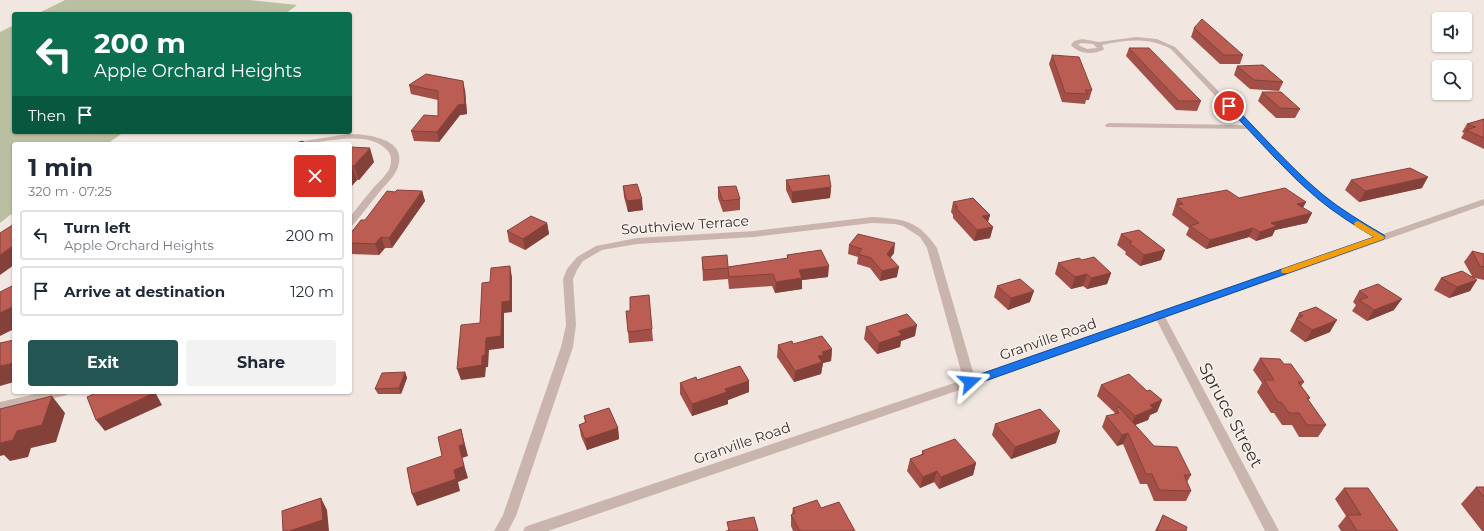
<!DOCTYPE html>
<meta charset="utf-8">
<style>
:root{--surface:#fff;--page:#f2f2f3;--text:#1f2937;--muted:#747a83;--line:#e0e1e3;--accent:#235652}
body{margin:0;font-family:Montserrat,sans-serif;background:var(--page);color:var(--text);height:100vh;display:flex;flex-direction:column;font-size:15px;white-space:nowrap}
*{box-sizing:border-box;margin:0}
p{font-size:13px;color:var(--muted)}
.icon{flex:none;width:22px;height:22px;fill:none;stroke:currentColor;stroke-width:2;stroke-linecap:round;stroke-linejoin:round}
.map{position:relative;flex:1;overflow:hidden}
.side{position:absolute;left:12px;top:142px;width:340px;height:252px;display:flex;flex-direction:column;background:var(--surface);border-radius:4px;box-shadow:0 1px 3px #0004}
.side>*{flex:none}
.guide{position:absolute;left:12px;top:12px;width:340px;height:122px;border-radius:4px;box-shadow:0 1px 3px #0004;background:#0b6e4f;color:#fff;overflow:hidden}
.fabs{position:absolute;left:1432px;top:12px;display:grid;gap:8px}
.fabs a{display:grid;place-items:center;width:40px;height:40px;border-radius:4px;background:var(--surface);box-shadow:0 1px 3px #0004;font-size:20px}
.pin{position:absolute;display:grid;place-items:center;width:34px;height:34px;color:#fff;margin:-17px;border:2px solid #fff;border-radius:50%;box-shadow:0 1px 4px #0007}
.me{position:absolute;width:44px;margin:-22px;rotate:71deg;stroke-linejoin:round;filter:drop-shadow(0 0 3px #0008)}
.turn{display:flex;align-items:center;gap:14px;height:84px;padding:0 16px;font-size:18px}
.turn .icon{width:52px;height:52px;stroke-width:2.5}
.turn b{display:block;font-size:28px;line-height:34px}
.then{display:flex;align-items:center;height:38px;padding:0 16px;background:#0003;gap:8px;font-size:15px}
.round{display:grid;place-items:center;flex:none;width:42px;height:42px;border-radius:4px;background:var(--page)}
.headline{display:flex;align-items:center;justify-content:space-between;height:68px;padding:0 16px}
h1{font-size:24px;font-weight:700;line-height:30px}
.primary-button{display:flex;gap:8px;margin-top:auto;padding:8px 16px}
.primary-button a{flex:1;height:46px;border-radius:4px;background:var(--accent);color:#fff;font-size:16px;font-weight:700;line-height:46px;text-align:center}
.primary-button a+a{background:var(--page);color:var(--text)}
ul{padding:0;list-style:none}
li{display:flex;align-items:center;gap:12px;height:50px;margin:0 8px 6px;padding:0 8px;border:2px solid var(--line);border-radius:4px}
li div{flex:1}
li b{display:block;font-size:15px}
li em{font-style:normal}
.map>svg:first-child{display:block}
.green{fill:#babfa1}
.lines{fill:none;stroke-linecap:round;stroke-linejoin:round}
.minor{fill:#c9b5ad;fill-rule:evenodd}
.tertiary{fill:#c9b5ad;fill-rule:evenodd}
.wall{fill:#a25047}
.shaded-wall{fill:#84413a}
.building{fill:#bc5d53;stroke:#84413a}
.route{fill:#1a73e8;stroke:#114b97}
.slow{fill:#f59e0b}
.labels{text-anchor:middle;stroke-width:3;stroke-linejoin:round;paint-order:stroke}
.street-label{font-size:14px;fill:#382d2b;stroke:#f9f1ec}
.near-street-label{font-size:17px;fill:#382d2b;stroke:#f9f1ec}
</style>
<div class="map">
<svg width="1484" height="531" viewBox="0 0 1484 531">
<rect width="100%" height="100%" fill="#f1e7e0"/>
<!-- green -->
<g class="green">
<polygon points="65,0 250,0 297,5 285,14 37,14"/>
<polygon points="14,25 14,132 124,132 107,144 14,144 14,212 0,223 0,32"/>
</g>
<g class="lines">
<!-- minor -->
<g class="minor">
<path d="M1136 37 1157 39 1175 47 1303 177 1335 204 1383 235 1385 237 1383 239H1377L1329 208 1297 181 1247 129 1106 127 1105 125 1109 123 1243 125 1171 49C1148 37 1126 40 1102 45L1104 49 1103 50C1092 55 1079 54 1071 45L1074 41 1082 39 1099 42ZM1081 43 1093 44 1097 48 1087 49 1078 45Z"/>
<path d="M348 134C366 134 408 138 398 167 395 176 388 182 382 189 372 201 363 213 353 225L350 226V217C358 207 366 196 375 186 380 181 385 176 389 170 392 163 392 155 387 150 367 128 322 144 296 144L297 142Z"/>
<path d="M872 217C904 219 918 220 937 248L976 382 974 385 970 386 966 385 964 382 927 248 920 237 903 226 895 224 872 223 754 237 637 244 602 250 583 261 577 270 573 279 576 325 573 347 516 516 508 531H494L503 515 561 347 566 325 563 279 567 269 577 257 596 246 637 238 754 231Z"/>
<polygon points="1159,311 1163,312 1164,315 1279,531 1265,531 1154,315 1155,312"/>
<polygon points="44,392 69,392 67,395 63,396 0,412 0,402"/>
</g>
<!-- tertiary -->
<polygon class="tertiary" points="1484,199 1484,205 974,385 548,531 523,531 525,527 530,525 966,379"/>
</g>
<!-- wall -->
<g class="wall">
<polygon points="1194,28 1243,55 1240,64 1220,64 1191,37"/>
<polygon points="1129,48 1201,101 1197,111 1176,110 1126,56"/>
<polygon points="1052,55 1092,90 1089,100 1086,100 1085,104 1062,102 1049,64"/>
<polygon points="1237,66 1283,82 1279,91 1250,89 1234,75"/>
<polygon points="409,85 465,90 467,114 460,115 439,142 414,141 411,131 438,116 438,100 411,94"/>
<polygon points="1262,92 1300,109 1295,118 1276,118 1258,101"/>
<polygon points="1484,119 1484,149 1461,138 1464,133 1462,132 1467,124"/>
<polygon points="350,147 374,162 359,180 357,180 350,188"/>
<polygon points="786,180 831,187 830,198 792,203 786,190"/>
<polygon points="1351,180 1422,188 1359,202 1345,190"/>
<polygon points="623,186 643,210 628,212 624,197"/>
<polygon points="718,187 740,199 740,210 723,212 718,198"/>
<polygon points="422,191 425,201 392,248 385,248 379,255 350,254 350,234 395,192"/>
<polygon points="1239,198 1306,202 1303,207 1307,223 1275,230 1272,236 1256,241 1249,237 1206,249 1186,235 1189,228 1172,215 1177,199"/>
<polygon points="953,202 990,215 988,222 993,227 990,238 974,241 953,218 953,215 951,212"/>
<polygon points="547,223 549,234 525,250 509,242 507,231"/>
<polygon points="1121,234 1165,250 1161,260 1140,266 1125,254 1126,252 1117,245"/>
<polygon points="849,245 894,253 890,258 897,277 880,281 870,268 857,264 858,257 848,254"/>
<polygon points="1472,251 1484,254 1484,280 1475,278 1470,291 1449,298 1434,290 1441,278 1472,276 1464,262"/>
<polygon points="787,255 828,277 802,280 802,289 775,293 772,286 729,289 728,279 703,281 702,257 728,267 787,259"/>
<polygon points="1082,260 1111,273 1107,284 1087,289 1083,286 1071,289 1055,274 1058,263"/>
<polygon points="997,286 1030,302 1008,310 994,297"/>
<polygon points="1359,291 1394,310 1367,321 1352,311 1356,305 1353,302"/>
<polygon points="649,295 653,341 629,343 628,332 630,311"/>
<polygon points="1299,313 1330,332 1305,342 1290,331"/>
<polygon points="866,327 915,336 901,341 900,347 877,354 864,339"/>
<polygon points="793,344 832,349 831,361 823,363 821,374 794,382 777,357 778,345"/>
<polygon points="1260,358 1284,364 1304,382 1301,386 1310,398 1308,400 1326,425 1318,437 1299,437 1292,425 1282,425 1274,413 1271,413 1257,392 1262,383 1253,370"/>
<polygon points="405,372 407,378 401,394 378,394 375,389"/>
<polygon points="697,380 749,381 749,392 728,400 728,404 692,416 680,394 680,383"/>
<polygon points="1101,385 1147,391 1162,400 1157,412 1150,415 1148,420 1135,425 1154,446 1191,475 1187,482 1191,491 1186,501 1154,501 1147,484 1140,484 1123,444 1117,446 1102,427 1106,416 1114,414 1115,413 1097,396"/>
<polygon points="584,416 618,428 619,439 587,450 581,436 579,425 585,423"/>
<polygon points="995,424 1056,443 1011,459 992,435"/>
<polygon points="922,451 976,463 973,475 939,489 934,482 920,488 907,471 910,459 922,454"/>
<polygon points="1476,487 1484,487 1484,531 1482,531 1461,504"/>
<polygon points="1344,488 1398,531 1341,531 1338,526 1346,516 1335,499"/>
<polygon points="793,508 821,508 855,531 793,531 791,526 791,515 792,514"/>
<polygon points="1163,515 1186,531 1155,531"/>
</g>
<!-- shaded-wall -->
<g class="shaded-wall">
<polygon points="463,81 465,90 467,114 460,115 439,142 437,132"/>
<polygon points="370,148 374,162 359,180 354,166"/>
<polygon points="352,166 357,180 350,188 350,168"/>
<polygon points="1428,177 1422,188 1359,202 1365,191"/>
<polygon points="831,187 830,198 792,203 792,192"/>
<polygon points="422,191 425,201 392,248 389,238"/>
<polygon points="642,199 643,210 628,212 627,201"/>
<polygon points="1306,202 1301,211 1297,204"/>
<polygon points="1312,213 1307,223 1275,230 1272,236 1256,241 1260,232 1271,223"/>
<polygon points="990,215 987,225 982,216"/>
<polygon points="547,223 549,234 525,250 523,239"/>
<polygon points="993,227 990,238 974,241 977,230"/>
<polygon points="1253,228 1249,237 1206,249 1210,240"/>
<polygon points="381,237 385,248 379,255 375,244"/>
<polygon points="895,243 894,253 886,264 887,254"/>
<polygon points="14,245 14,265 0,275 0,255"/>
<polygon points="1165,250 1161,260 1140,266 1144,255"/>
<polygon points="510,266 512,277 512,312 504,313 504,348 489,350 488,367 486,367 485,377 461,380 457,369 482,356 486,338 502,302"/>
<polygon points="829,266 828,277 802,280 802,289 775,293 776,282 799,270"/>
<polygon points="899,267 897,277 880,281 882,271"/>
<polygon points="1111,273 1107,284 1087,289 1091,278"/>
<polygon points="1087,274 1083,286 1071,289 1075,277"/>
<polygon points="1477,280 1470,291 1449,298 1457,287"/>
<polygon points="1034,291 1030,302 1008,310 1011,298"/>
<polygon points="1402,299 1394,310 1367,321 1374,310"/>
<polygon points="14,306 14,329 0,336 0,313"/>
<polygon points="1337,320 1330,332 1305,342 1312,330"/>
<polygon points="917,325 915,336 901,341 900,347 877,354 879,343 898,331"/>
<polygon points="832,349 831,361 823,363 821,374 794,382 795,371 818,356 822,352"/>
<polygon points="14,363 14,382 0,386 0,366"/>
<polygon points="405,372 407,378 401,394 399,388"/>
<polygon points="749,381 749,392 728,400 728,404 692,416 692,404 725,389"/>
<polygon points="154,392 155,392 162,405 105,431 96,420"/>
<polygon points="52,396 65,413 56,442 31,448 28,457 10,461 4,455 0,456 0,437 17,431"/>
<polygon points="1162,400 1157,412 1150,415 1148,420 1130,427 1135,416 1150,405"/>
<polygon points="618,428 619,439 587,450 585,439"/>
<polygon points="461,429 468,456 462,458 468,478 458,482 460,491 417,506 412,494 454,470 459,446"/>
<polygon points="1060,431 1056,443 1011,459 1015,447"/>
<polygon points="1128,433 1123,444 1117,446 1122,435"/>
<polygon points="976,463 973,475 939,489 941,477"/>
<polygon points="937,471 934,482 920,488 923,477"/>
<polygon points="321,498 327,510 329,531 289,531"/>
</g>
<!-- building -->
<g class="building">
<polygon points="1202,19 1243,55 1224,55 1194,28"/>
<polygon points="1129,48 1149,48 1201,101 1179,101"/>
<polygon points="1052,55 1079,57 1092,90 1085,90 1088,94 1065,93"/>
<polygon points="1263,65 1283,82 1254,80 1237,66"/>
<polygon points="426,74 463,81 465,104 458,105 437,132 411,131 424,115 438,116 438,91 409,85"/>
<polygon points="1262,92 1281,92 1300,109 1280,108"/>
<polygon points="1484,119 1484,138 1466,130 1476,127 1467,124"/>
<polygon points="303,141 304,144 292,144"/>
<polygon points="350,147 370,148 354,166 352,166 350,168"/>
<polygon points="1410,168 1428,177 1365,191 1351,180"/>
<polygon points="829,175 831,187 792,192 786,180"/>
<polygon points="637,184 642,199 627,201 623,186"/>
<polygon points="736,186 740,199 723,201 718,187"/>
<polygon points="1285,188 1306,202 1297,204 1312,213 1271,223 1277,226 1260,232 1253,228 1210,240 1190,226 1199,223 1176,205 1183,204 1177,199 1227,190 1239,198"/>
<polygon points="397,190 422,191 389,238 381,237 375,244 350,243 350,234 361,220 365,220 387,191 395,192"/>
<polygon points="973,198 990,215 982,216 993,227 977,230 955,207 958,207 953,202"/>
<polygon points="531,216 547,223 523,239 507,231"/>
<polygon points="14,224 14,245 0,255 0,233"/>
<polygon points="1139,230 1165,250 1144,255 1129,243 1132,242 1121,234"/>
<polygon points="858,234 895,243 887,254 899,267 882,271 871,258 858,254 862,249 849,245"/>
<polygon points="821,250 829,266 799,270 802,278 776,282 773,274 729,277 728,268 703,270 702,257 727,255 728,267 788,258 787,255"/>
<polygon points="1472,251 1484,254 1484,267 1480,266"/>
<polygon points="1094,257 1111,273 1091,278 1087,274 1075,277 1058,263 1079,258 1082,260"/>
<polygon points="510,266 510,301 502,302 501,336 486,338 485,355 482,356 482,365 457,369 461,325 480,323 482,283 490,282 491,268"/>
<polygon points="1462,271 1477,280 1457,287 1441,278"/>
<polygon points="1020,279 1034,291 1011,298 997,286"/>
<polygon points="1378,284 1402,299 1374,310 1359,300 1368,297 1359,291"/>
<polygon points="14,285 14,306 0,313 0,292"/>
<polygon points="649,295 652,329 628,332 626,311 630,311 630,297"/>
<polygon points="1316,307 1337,320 1312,330 1296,319 1303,316 1299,313"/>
<polygon points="907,314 917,325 898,331 902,335 879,343 866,327"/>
<polygon points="822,336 832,349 822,352 824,355 818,356 822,362 795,371 778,345 792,341 793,344"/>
<polygon points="14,340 14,363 0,366 0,343"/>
<polygon points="1260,358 1280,359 1284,364 1291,364 1304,382 1298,382 1310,398 1307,398 1326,425 1307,425 1299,413 1289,413 1281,402 1278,402 1264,380 1274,380"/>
<polygon points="740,366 749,381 725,389 727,392 692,404 680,383 696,377 697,380"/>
<polygon points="405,372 399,388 375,389 382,373"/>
<polygon points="1129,374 1147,391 1150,390 1162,400 1150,405 1153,408 1135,416 1101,385"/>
<polygon points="98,392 154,392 154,393 96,420 87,397"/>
<polygon points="52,396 42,425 17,431 13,440 0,443 0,409"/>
<polygon points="1119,407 1154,446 1177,447 1191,475 1184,475 1191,491 1159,490 1152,474 1146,474 1128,433 1122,435 1106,416 1119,413 1116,409"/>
<polygon points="609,408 618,428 585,439 579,425 586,422 584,416"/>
<polygon points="1040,409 1060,431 1015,447 995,424"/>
<polygon points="461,429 464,444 459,446 464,466 454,470 456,479 412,494 407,468 442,456 438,437"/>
<polygon points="955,439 976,463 941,477 937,471 923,477 910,459 924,454 922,451"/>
<polygon points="1476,487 1484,487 1484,497"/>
<polygon points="1344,488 1368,488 1398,531 1357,531 1347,515 1361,515"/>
<polygon points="321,498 323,520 289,531 283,531 282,511"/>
<polygon points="817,500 821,508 839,502 855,531 800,531 791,515 795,513 793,508"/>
<polygon points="1163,515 1187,527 1186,531 1159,531 1157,530"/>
<polygon points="754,517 758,531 726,531 729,531 727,522"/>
</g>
<!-- route -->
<path class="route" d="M1227 104H1232C1262 135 1290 167 1323 195 1342 210 1363 223 1384 235L1385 237 1384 239 974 385H966L965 382 966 379 1374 237C1354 225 1335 213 1318 199 1285 171 1257 138 1227 107Z"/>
<!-- slow -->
<polygon class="slow" points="1358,221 1385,237 1384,239 1288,273 1282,273 1281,271 1282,269 1374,237 1355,226 1354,224 1355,222"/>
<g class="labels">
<!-- street labels -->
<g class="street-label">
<text transform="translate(685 225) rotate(-4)" y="5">Southview Terrace</text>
<text transform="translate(1048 339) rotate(-19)" y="5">Granville Road</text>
<text transform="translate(742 443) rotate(-19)" y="5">Granville Road</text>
</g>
<!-- near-street labels -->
<g class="near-street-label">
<text transform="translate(1231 415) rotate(62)" y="6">Spruce Street</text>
</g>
</g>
</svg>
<div class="fabs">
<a><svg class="icon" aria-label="sound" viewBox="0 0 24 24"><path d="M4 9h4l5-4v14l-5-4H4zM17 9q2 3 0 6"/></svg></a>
<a><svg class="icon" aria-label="search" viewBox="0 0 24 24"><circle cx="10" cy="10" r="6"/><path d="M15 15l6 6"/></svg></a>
</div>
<div class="pin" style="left:1229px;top:106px;background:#d93025"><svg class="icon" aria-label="arrive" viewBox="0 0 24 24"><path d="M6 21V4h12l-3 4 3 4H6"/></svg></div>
<svg class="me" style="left:970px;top:382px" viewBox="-20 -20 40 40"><path d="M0-17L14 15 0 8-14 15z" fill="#1a73e8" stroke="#fff" stroke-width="4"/></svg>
<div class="guide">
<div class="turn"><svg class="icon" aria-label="left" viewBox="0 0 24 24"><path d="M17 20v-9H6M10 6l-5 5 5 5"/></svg><div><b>200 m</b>Apple Orchard Heights</div></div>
<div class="then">Then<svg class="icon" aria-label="arrive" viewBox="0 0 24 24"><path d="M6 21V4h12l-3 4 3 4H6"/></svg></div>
</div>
<section class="side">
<div class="headline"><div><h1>1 min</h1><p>320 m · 07:25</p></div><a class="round" style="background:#d93025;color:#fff"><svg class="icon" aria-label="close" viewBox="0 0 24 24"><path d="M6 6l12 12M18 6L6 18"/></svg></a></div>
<ul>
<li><svg class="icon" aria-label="left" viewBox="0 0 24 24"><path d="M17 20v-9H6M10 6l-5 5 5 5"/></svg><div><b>Turn left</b><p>Apple Orchard Heights</p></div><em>200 m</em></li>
<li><svg class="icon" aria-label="arrive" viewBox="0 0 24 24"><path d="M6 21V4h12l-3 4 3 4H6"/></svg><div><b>Arrive at destination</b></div><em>120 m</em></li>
</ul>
<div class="primary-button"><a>Exit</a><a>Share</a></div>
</section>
</div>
